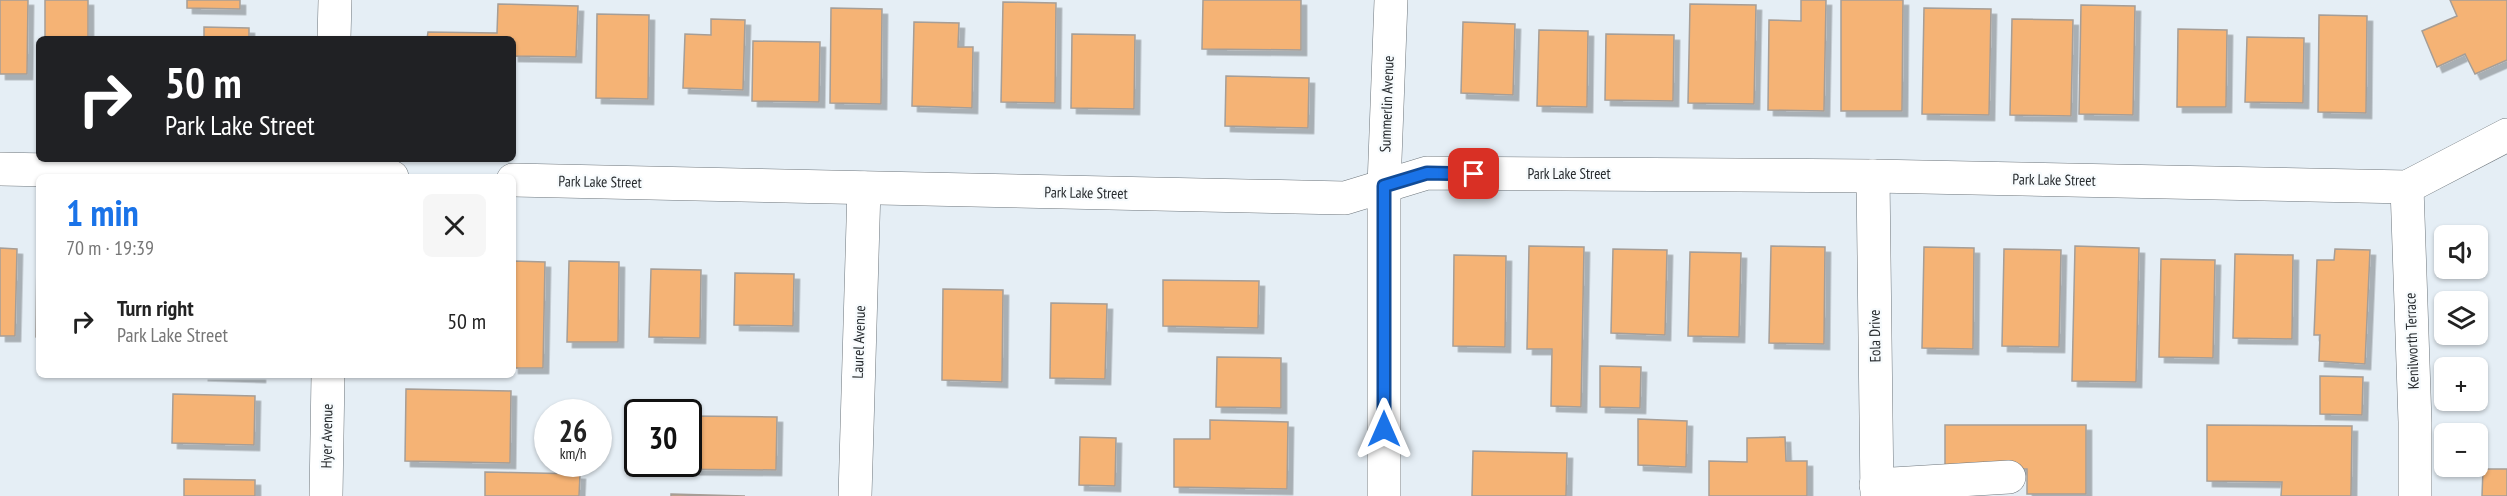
<!DOCTYPE html>
<meta charset="utf-8">
<style>
:root{--surface:#fff;--page:#f6f6f6;--text:#222;--muted:#767676;--accent:#1a73e8}
body{margin:0;font-family:"PT Sans Narrow",sans-serif;background:var(--page);color:var(--text);height:100vh;display:flex;flex-direction:column;font-size:22px;white-space:nowrap}
*{box-sizing:border-box;margin:0}
p{font-size:20px;color:var(--muted)}
.icon{flex:none;width:33px;height:33px;fill:none;stroke:currentColor;stroke-width:2;stroke-linecap:round;stroke-linejoin:round}
.map{position:relative;flex:1;overflow:hidden}
.drawer{position:absolute;left:36px;top:174px;width:480px;height:204px;display:flex;flex-direction:column;background:var(--surface);border-radius:9px;box-shadow:0 2px 4px #0004}
.drawer>*{flex:none}
.hud{position:absolute;left:36px;top:36px;width:480px;height:126px;border-radius:9px;box-shadow:0 2px 4px #0004;background:#202124;color:#fff;overflow:hidden}
.fabs{position:absolute;left:2434px;top:225px;display:grid;gap:12px}
.fabs a{display:grid;place-items:center;width:54px;height:54px;border-radius:9px;background:var(--surface);box-shadow:0 2px 4px #0004;font-size:30px}
.speed{position:absolute;left:534px;top:399px;display:flex;gap:12px;font-size:30px;font-weight:700;text-align:center}
.speed>*{display:grid;place-content:center;width:78px;height:78px;border-radius:50%;background:var(--surface);box-shadow:0 2px 4px #0004;line-height:1}
.speed small{font-size:15px;font-weight:400}
.speed .limit{border:3px solid #111;border-radius:9px;background:#fff;color:#111}
.pin{position:absolute;display:grid;place-items:center;width:51px;height:51px;color:#fff;margin:-26px;border-radius:12px;box-shadow:0 3px 9px #0006}
.me{position:absolute;width:66px;margin:-33px;rotate:0deg;stroke-linejoin:round;filter:drop-shadow(0 0 4px #0008)}
.turn{display:flex;align-items:center;gap:21px;height:126px;padding:0 30px;font-size:27px}
.turn .icon{width:78px;height:78px;stroke-width:2.5}
.turn b{display:block;font-size:42px;line-height:51px}
.round{display:grid;place-items:center;flex:none;width:63px;height:63px;border-radius:9px;background:var(--page)}
.summary{display:flex;align-items:center;justify-content:space-between;height:102px;padding:0 30px}
h1{font-size:36px;font-weight:600;line-height:45px;color:var(--accent)}
ul{padding:0;list-style:none}
li{display:flex;align-items:center;gap:18px;height:90px;padding:0 30px}
li div{flex:1}
li b{display:block;font-size:22px}
li em{font-style:normal}
.map>svg:first-child{display:block}
.building{fill:#f5b374;stroke:#a69e97;stroke-width:1.5;filter:url(#shadow)}
.lines{fill:none;stroke-linecap:round;stroke-linejoin:round}
.minor-casing{stroke:#6f777d;stroke-width:34}
.minor{stroke:#fff;stroke-width:33}
.route-casing{stroke:#114b97;stroke-width:15}
.route{stroke:#1a73e8;stroke-width:10}
.labels{text-anchor:middle;stroke-width:4.5;stroke-linejoin:round;paint-order:stroke}
.street-label{font-size:15px;fill:#262a2d;stroke:#f7fbfd}
</style>
<div class="map">
<svg width="2507" height="496" viewBox="0 0 2507 496">
<defs>
<filter id="shadow"><feDropShadow dx="5.5" dy="5.5" stdDeviation="0" flood-color="#0004"/></filter>
</defs>
<rect width="100%" height="100%" fill="#e5eef5"/>
<!-- building -->
<g class="building">
<polygon points="0,0 28,0 27,74 0,74"/>
<rect x="45" y="0" width="43" height="39"/>
<polygon points="187,0 240,0 240,9 187,8"/>
<polygon points="1203,0 1301,0 1301,50 1202,49"/>
<polygon points="1801,0 1826,0 1824,111 1768,110 1769,20 1801,21"/>
<polygon points="1841,0 1903,0 1902,111 1841,111"/>
<polygon points="2450,0 2507,0 2507,60 2475,74 2465,54 2437,67 2422,31 2457,16"/>
<polygon points="1003,2 1056,3 1055,103 1001,102"/>
<polygon points="498,4 578,6 576,57 513,56 513,39 427,39 428,32 497,33"/>
<polygon points="1690,4 1756,5 1754,104 1688,103"/>
<polygon points="2081,5 2135,6 2133,115 2079,114"/>
<polygon points="831,8 882,9 881,104 830,103"/>
<polygon points="1924,8 1991,9 1989,115 1922,114"/>
<polygon points="597,14 649,15 648,99 596,98"/>
<polygon points="2319,15 2367,16 2366,113 2318,112"/>
<polygon points="711,19 745,20 743,90 683,88 685,34 711,35"/>
<polygon points="2012,19 2073,20 2071,116 2010,115"/>
<polygon points="914,22 959,23 958,47 973,47 972,108 912,106"/>
<polygon points="1463,22 1515,24 1513,95 1461,93"/>
<polygon points="204,27 249,28 249,39 204,39"/>
<polygon points="2178,29 2227,30 2226,107 2177,107"/>
<polygon points="1539,30 1588,31 1587,107 1537,106"/>
<polygon points="1072,34 1135,35 1134,109 1071,108"/>
<polygon points="1606,34 1674,35 1673,101 1605,100"/>
<polygon points="2247,37 2304,38 2303,103 2245,102"/>
<polygon points="753,41 820,42 819,102 752,101"/>
<polygon points="1226,76 1309,78 1308,128 1225,126"/>
<polygon points="1529,246 1584,247 1581,407 1551,406 1552,349 1527,349"/>
<polygon points="1771,246 1825,247 1824,344 1769,343"/>
<polygon points="2075,246 2139,248 2136,382 2072,381"/>
<polygon points="1924,247 1974,248 1973,349 1922,348"/>
<polygon points="0,248 17,249 15,336 0,336"/>
<polygon points="1613,249 1667,250 1665,335 1611,333"/>
<polygon points="2004,249 2061,250 2059,347 2002,346"/>
<polygon points="2335,249 2370,250 2365,364 2319,361 2320,335 2314,335 2317,260 2334,260"/>
<polygon points="37,252 39,252 39,338 36,337"/>
<polygon points="1690,252 1741,253 1739,337 1688,336"/>
<polygon points="2235,254 2293,255 2292,339 2233,338"/>
<polygon points="1454,255 1506,256 1505,347 1453,346"/>
<polygon points="2161,259 2215,260 2213,358 2159,357"/>
<polygon points="513,261 545,262 543,368 513,368"/>
<polygon points="569,261 619,262 618,342 567,342"/>
<polygon points="651,269 701,270 700,338 649,337"/>
<polygon points="735,273 794,274 793,326 734,325"/>
<polygon points="1163,280 1259,281 1258,328 1163,326"/>
<polygon points="943,289 1003,290 1002,382 942,380"/>
<polygon points="1051,303 1107,304 1105,379 1050,378"/>
<polygon points="1217,357 1281,358 1281,408 1216,407"/>
<polygon points="1600,366 1641,367 1640,408 1600,407"/>
<polygon points="202,375 260,375 260,377"/>
<polygon points="2320,376 2363,377 2362,415 2320,414"/>
<polygon points="406,389 511,391 510,463 405,461"/>
<polygon points="173,394 255,396 254,445 172,443"/>
<polygon points="688,416 777,417 776,470 663,469 663,464 688,464"/>
<polygon points="1638,419 1687,421 1686,467 1638,465"/>
<polygon points="1210,420 1288,422 1287,489 1174,487 1174,439 1210,439"/>
<polygon points="1945,425 2086,425 2086,494 2027,494 2027,469 1945,469"/>
<polygon points="2207,425 2352,426 2351,496 2281,496 2282,482 2207,481"/>
<polygon points="1080,437 1116,438 1115,486 1079,485"/>
<polygon points="1785,437 1786,461 1807,461 1807,496 1709,496 1709,461 1747,462 1747,438"/>
<polygon points="1473,451 1567,453 1566,496 1472,496"/>
<polygon points="2483,469 2507,469 2507,496 2482,496"/>
<polygon points="485,472 580,474 579,496 485,496"/>
<polygon points="184,479 255,480 255,496 184,496"/>
<polygon points="671,494 745,496 671,496"/>
</g>
<g class="lines">
<!-- minor casing -->
<g class="minor-casing">
<g id="minor">
<polyline points="334,39 335,0"/>
<polyline points="0,169 392,177"/>
<polyline points="1873,176 1877,496"/>
<polyline points="513,180 1345,198 1427,173 1873,176 2407,187 2507,135"/>
<polyline points="2407,187 2415,422 2415,496"/>
<polyline points="1876,485 2009,477"/>
<polyline points="326,496 328,375"/>
<polyline points="855,496 864,188"/>
<polyline points="1384,496 1384,186 1391,0"/>
</g>
</g>
<!-- minor -->
<use href="#minor" class="minor"/>
</g>
<g class="lines">
<!-- route casing -->
<g class="route-casing">
<polyline id="route" points="1384,429 1384,186 1427,173 1474,174"/>
</g>
<!-- route -->
<use href="#route" class="route"/>
</g>
<g class="labels">
<!-- street labels -->
<g class="street-label">
<text transform="translate(1387 104) rotate(-88)" y="5">Summerlin Avenue</text>
<text x="1569" y="179">Park Lake Street</text>
<text transform="translate(2054 180) rotate(1)" y="5">Park Lake Street</text>
<text transform="translate(600 182) rotate(1)" y="5">Park Lake Street</text>
<text transform="translate(1086 193) rotate(1)" y="5">Park Lake Street</text>
<text transform="translate(1875 336) rotate(-91)" y="5">Eola Drive</text>
<text transform="translate(2412 341) rotate(-92)" y="5">Kenilworth Terrace</text>
<text transform="translate(859 342) rotate(-88)" y="5">Laurel Avenue</text>
<text transform="translate(327 436) rotate(-89)" y="5">Hyer Avenue</text>
</g>
</g>
</svg>
<div class="fabs">
<a><svg class="icon" aria-label="sound" viewBox="0 0 24 24"><path d="M4 9h4l5-4v14l-5-4H4zM17 9q2 3 0 6"/></svg></a>
<a><svg class="icon" aria-label="layers" viewBox="0 0 24 24"><path d="M12 4l9 5-9 5-9-5zM3 14l9 5 9-5"/></svg></a>
<a>+</a>
<a>−</a>
</div>
<div class="speed"><div>26<small>km/h</small></div><div class="limit">30</div></div>
<div class="pin" style="left:1474px;top:174px;background:#d93025"><svg class="icon" aria-label="arrive" viewBox="0 0 24 24"><path d="M6 21V4h12l-3 4 3 4H6"/></svg></div>
<svg class="me" style="left:1384px;top:429px" viewBox="-20 -20 40 40"><path d="M0-17L14 15 0 8-14 15z" fill="#1a73e8" stroke="#fff" stroke-width="4"/></svg>
<div class="hud">
<div class="turn"><svg class="icon" aria-label="right" viewBox="0 0 24 24"><path d="M7 20v-9h11M14 6l5 5-5 5"/></svg><div><b>50 m</b>Park Lake Street</div></div>
</div>
<section class="drawer">
<div class="summary"><div><h1>1 min</h1><p>70 m · 19:39</p></div><a class="round"><svg class="icon" aria-label="close" viewBox="0 0 24 24"><path d="M6 6l12 12M18 6L6 18"/></svg></a></div>
<ul>
<li><svg class="icon" aria-label="right" viewBox="0 0 24 24"><path d="M7 20v-9h11M14 6l5 5-5 5"/></svg><div><b>Turn right</b><p>Park Lake Street</p></div><em>50 m</em></li>
</ul>
</section>
</div>
